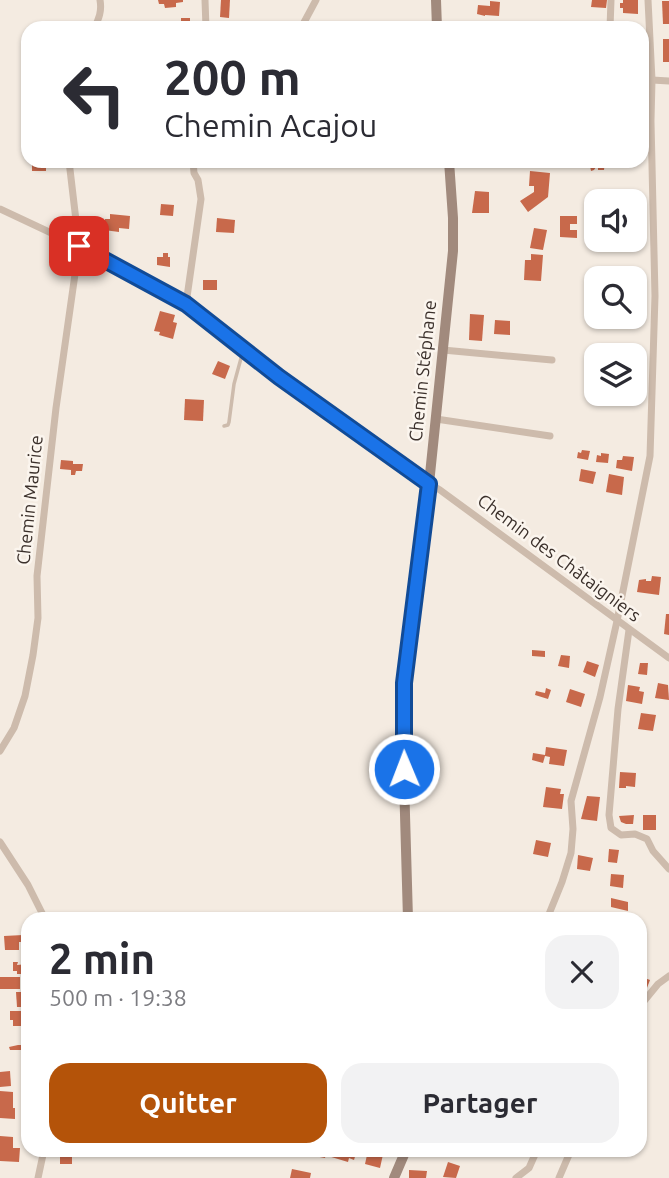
<!DOCTYPE html>
<html lang="fr">
<meta charset="utf-8">
<style>
:root{--surface:#fff;--page:#f2f2f3;--text:#2b2b33;--muted:#7c7c81;--accent:#b45309}
body{margin:0;font-family:Ubuntu,sans-serif;background:var(--page);color:var(--text);height:100vh;display:flex;flex-direction:column;font-size:26px;white-space:nowrap}
*{box-sizing:border-box;margin:0}
p{font-size:23px;color:var(--muted)}
.icon{flex:none;width:38px;height:38px;fill:none;stroke:currentColor;stroke-width:2;stroke-linecap:round;stroke-linejoin:round}
.map{position:relative;flex:1;overflow:hidden}
.details{position:absolute;left:21px;top:912px;width:626px;height:245px;display:flex;flex-direction:column;background:var(--surface);border-radius:21px;box-shadow:0 2px 5px #0004}
.details>*{flex:none}
.hud{position:absolute;left:21px;top:21px;width:628px;height:147px;border-radius:21px;box-shadow:0 2px 5px #0004;background:#fff;color:var(--text);overflow:hidden}
.controls{position:absolute;left:584px;top:189px;display:grid;gap:14px}
.controls a{display:grid;place-items:center;width:63px;height:63px;border-radius:14px;background:var(--surface);box-shadow:0 2px 5px #0004;font-size:35px}
.pin{position:absolute;display:grid;place-items:center;width:60px;height:60px;color:#fff;margin:-30px;border-radius:14px;box-shadow:0 4px 10px #0006}
.me{position:absolute;width:77px;margin:-38px;rotate:359deg;stroke-linejoin:round;filter:drop-shadow(0 0 5px #0008)}
.turn{display:flex;align-items:center;gap:24px;height:147px;padding:0 28px;font-size:32px}
.turn .icon{width:91px;height:91px;stroke-width:2.5}
.turn b{display:block;font-size:49px;line-height:60px}
.round{display:grid;place-items:center;flex:none;width:74px;height:74px;border-radius:21px;background:var(--page)}
.headline{display:flex;align-items:center;justify-content:space-between;height:119px;padding:0 28px}
h1{font-size:42px;font-weight:600;line-height:52px}
.action{display:flex;gap:14px;margin-top:auto;padding:14px 28px}
.action a{flex:1;height:80px;border-radius:21px;background:var(--accent);color:#fff;font-size:28px;font-weight:600;line-height:80px;text-align:center}
.action a+a{background:var(--page);color:var(--text)}
.map>svg:first-child{display:block}
.building{fill:#c8694b}
.lines{fill:none;stroke-linecap:round;stroke-linejoin:round}
.lane{stroke:#cdbbac;stroke-width:3.5}
.street{stroke:#cdbbac;stroke-width:7}
.secondary{stroke:#a18a7d;stroke-width:10}
.route-casing{stroke:#114b97;stroke-width:18}
.route{stroke:#1a73e8;stroke-width:12}
.labels{text-anchor:middle;stroke-width:5;stroke-linejoin:round;paint-order:stroke}
.street-label{font-size:18px;fill:#3b302b;stroke:#fbf5ee}
</style>
<div class="map">
<svg width="669" height="1178" viewBox="0 0 669 1178">
<rect width="100%" height="100%" fill="#f4ebe1"/>
<!-- building -->
<g class="building">
<polygon points="158,0 183,0 183,2 176,3 176,7 165,8 164,4 159,4"/>
<polygon points="221,0 230,0 229,18 220,17"/>
<polygon points="592,0 607,0 606,8 591,7"/>
<polygon points="623,0 638,0 638,14 623,13 623,8 620,8 620,3 623,3"/>
<polygon points="490,1 500,2 499,16 485,15 485,16 477,14 478,5 490,6"/>
<polygon points="662,1 669,1 669,24 663,24"/>
<polygon points="181,18 190,18 190,22 193,22 193,28 178,28 178,23 181,23"/>
<rect x="663" y="39" width="6" height="23"/>
<rect x="32" y="161" width="14" height="10"/>
<polygon points="585,161 605,161 604,170 598,170 598,167 596,167 594,170 591,171 590,166 585,166"/>
<polygon points="530,171 550,173 548,197 528,212 520,201 534,192 534,186 529,186"/>
<polygon points="475,191 489,192 489,213 472,213"/>
<polygon points="161,204 174,205 173,216 160,215"/>
<polygon points="110,214 130,216 129,229 119,228 119,232 104,230 105,219 110,219"/>
<polygon points="560,216 577,216 577,224 570,224 570,230 577,230 577,238 560,237"/>
<polygon points="217,218 235,220 234,233 216,232"/>
<polygon points="534,228 547,230 543,250 530,248"/>
<polygon points="163,253 168,253 168,257 170,257 170,267 157,265 157,257 163,257"/>
<polygon points="531,254 543,255 541,281 524,280 525,260 531,260"/>
<rect x="203" y="280" width="14" height="10"/>
<polygon points="160,311 175,315 173,322 177,323 173,339 159,335 160,332 154,331"/>
<polygon points="470,314 484,315 482,341 469,340"/>
<polygon points="495,320 510,321 510,335 494,334"/>
<polygon points="218,361 230,366 225,379 212,374"/>
<polygon points="185,399 204,400 203,421 184,420"/>
<polygon points="582,450 590,451 588,460 577,458 578,452 581,453"/>
<polygon points="601,453 609,454 608,463 596,462 597,455 601,456"/>
<polygon points="623,456 634,457 632,471 616,468 617,460 622,460"/>
<polygon points="61,460 73,461 73,464 83,464 82,471 76,471 75,475 71,475 71,470 60,469"/>
<polygon points="581,469 596,472 593,484 579,481"/>
<polygon points="609,474 624,477 622,495 606,492"/>
<polygon points="652,576 661,577 659,595 637,592 639,580 646,579 646,581 651,581"/>
<polygon points="666,614 669,614 669,635 664,634"/>
<polygon points="532,650 545,651 545,657 532,656"/>
<polygon points="561,655 570,656 569,668 558,666"/>
<polygon points="587,661 599,665 595,677 583,672"/>
<polygon points="640,663 648,663 647,675 638,674"/>
<polygon points="658,683 668,685 669,700 655,698"/>
<polygon points="628,685 640,687 639,691 644,692 642,704 626,701"/>
<polygon points="546,688 551,690 548,699 535,695 536,691 545,693"/>
<polygon points="570,689 585,694 581,707 566,702"/>
<polygon points="641,713 656,715 653,731 638,729"/>
<polygon points="546,747 567,750 564,766 549,764 550,757 545,756 543,763 532,760 533,753 545,755"/>
<polygon points="620,772 636,773 635,787 626,786 626,788 619,788"/>
<polygon points="546,787 561,789 560,794 564,794 562,809 543,807"/>
<polygon points="587,796 600,797 597,821 581,819"/>
<polygon points="634,815 633,824 626,824 621,822 619,816"/>
<rect x="643" y="815" width="13" height="15"/>
<polygon points="536,840 551,843 548,857 533,854"/>
<polygon points="609,849 619,850 617,863 608,862"/>
<polygon points="578,855 593,858 590,871 577,869"/>
<polygon points="611,874 624,875 623,888 610,886"/>
<polygon points="611,898 628,902 628,911 611,907"/>
<rect x="571" y="912" width="13" height="7"/>
<polygon points="23,935 22,942 19,942 19,950 5,950 4,936"/>
<polygon points="13,962 18,962 17,965 28,964 28,974 17,974 17,971 13,971"/>
<rect x="0" y="977" width="20" height="12"/>
<polygon points="642,977 650,980 645,993 640,992 640,981"/>
<polygon points="16,992 28,992 28,1007 17,1007"/>
<polygon points="10,1011 23,1011 23,1026 13,1026 13,1020 10,1020"/>
<polygon points="18,1045 28,1045 28,1050 10,1050 9,1047"/>
<polygon points="10,1071 11,1086 0,1087 0,1072"/>
<polygon points="0,1091 13,1092 13,1108 15,1108 15,1119 0,1118"/>
<polygon points="0,1136 13,1137 13,1148 20,1148 19,1162 0,1161"/>
<rect x="60" y="1150" width="12" height="14"/>
<polygon points="310,1150 327,1150 325,1158 309,1155"/>
<polygon points="330,1150 357,1150 354,1160 349,1158 348,1162 328,1156"/>
<polygon points="374,1150 384,1150 380,1168 365,1164 367,1155 372,1156"/>
<polygon points="448,1162 460,1166 456,1178 443,1177"/>
<polygon points="292,1169 311,1173 310,1178 290,1178"/>
<polygon points="409,1170 427,1171 426,1178 409,1178"/>
</g>
<g class="lines">
<!-- lane -->
<polyline class="lane" points="224,426 228,425 229,422 234,384 243,351"/>
<!-- street -->
<g class="street">
<polyline points="205,0 206,28"/>
<path d="M94 28C99 19 102 11 100 0"/>
<polyline points="301,28 316,0"/>
<polyline points="610,28 611,0"/>
<polyline points="652,80 669,81"/>
<polyline points="0,209 79,246 186,304 279,377 416,476 440,490 669,658"/>
<polyline points="186,304 201,199 198,180 194,173 193,161"/>
<polyline points="443,350 552,360"/>
<polyline points="436,419 550,436"/>
<polyline points="629,630 618,709 609,815 611,828 621,835 635,834 647,839 653,851 669,869"/>
<polyline points="0,751 14,728 25,696 33,655 38,618 37,576 56,408 79,246 69,161"/>
<polyline points="0,842 28,885 45,919"/>
<polyline points="547,919 562,882 571,853 573,829 571,801 600,697 617,621 650,456 655,296 651,121 652,80 648,0"/>
<polyline points="640,1006 658,984 669,976"/>
<polyline points="38,1178 44,1150"/>
<polyline points="516,1178 529,1168 537,1150"/>
<polyline points="559,1178 571,1150"/>
</g>
<!-- secondary -->
<g class="secondary">
<polyline points="436,0 437,28"/>
<polyline points="408,919 403,745 404,683 429,484 453,251 453,218 449,161"/>
<polyline points="394,1178 406,1150"/>
</g>
</g>
<g class="lines">
<!-- route casing -->
<g class="route-casing">
<polyline id="route" points="79,246 186,304 279,377 429,484 404,683 404,769"/>
</g>
<!-- route -->
<use href="#route" class="route"/>
</g>
<g class="labels">
<!-- street labels -->
<g class="street-label">
<text transform="translate(423 371) rotate(-84)" y="6">Chemin Stéphane</text>
<text transform="translate(30 500) rotate(-84)" y="6">Chemin Maurice</text>
<text transform="translate(559 558) rotate(37)" y="6">Chemin des Châtaigniers</text>
</g>
</g>
</svg>
<div class="controls">
<a><svg class="icon" aria-label="sound" viewBox="0 0 24 24"><path d="M4 9h4l5-4v14l-5-4H4zM17 9q2 3 0 6"/></svg></a>
<a><svg class="icon" aria-label="search" viewBox="0 0 24 24"><circle cx="10" cy="10" r="6"/><path d="M15 15l6 6"/></svg></a>
<a><svg class="icon" aria-label="layers" viewBox="0 0 24 24"><path d="M12 4l9 5-9 5-9-5zM3 14l9 5 9-5"/></svg></a>
</div>
<div class="pin" style="left:79px;top:246px;background:#d93025"><svg class="icon" aria-label="arrive" viewBox="0 0 24 24"><path d="M6 21V4h12l-3 4 3 4H6"/></svg></div>
<svg class="me" style="left:404px;top:769px" viewBox="-20 -20 40 40"><circle r="17" fill="#1a73e8" stroke="#fff" stroke-width="3"/><path d="M0-11L8 9 0 5-8 9z" fill="#fff"/></svg>
<div class="hud">
<div class="turn"><svg class="icon" aria-label="left" viewBox="0 0 24 24"><path d="M17 20v-9H6M10 6l-5 5 5 5"/></svg><div><b>200 m</b>Chemin Acajou</div></div>
</div>
<section class="details">
<div class="headline"><div><h1>2 min</h1><p>500 m · 19:38</p></div><a class="round"><svg class="icon" aria-label="close" viewBox="0 0 24 24"><path d="M6 6l12 12M18 6L6 18"/></svg></a></div>
<div class="action"><a>Quitter</a><a>Partager</a></div>
</section>
</div>
